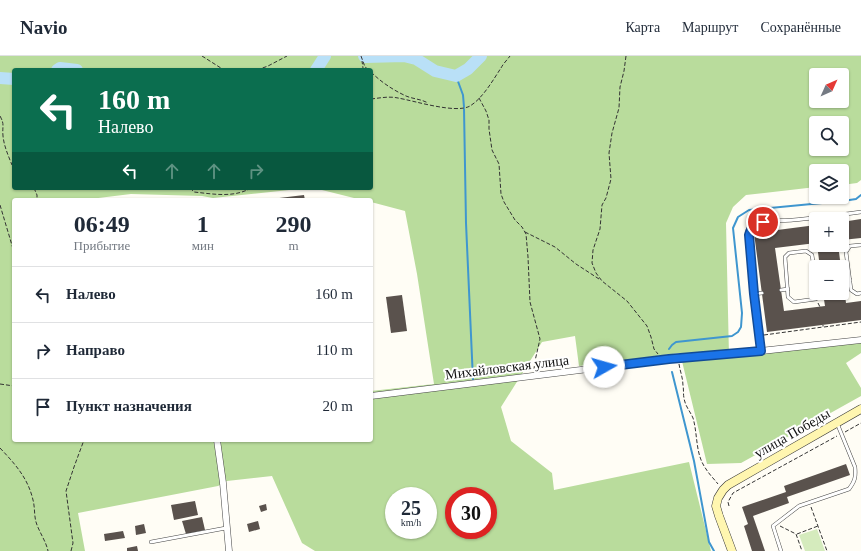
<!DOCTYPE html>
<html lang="ru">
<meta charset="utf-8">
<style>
:root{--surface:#fff;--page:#f6f6f7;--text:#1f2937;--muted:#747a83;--line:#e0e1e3}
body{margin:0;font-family:"Times New Roman",serif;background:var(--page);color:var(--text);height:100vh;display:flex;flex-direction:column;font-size:15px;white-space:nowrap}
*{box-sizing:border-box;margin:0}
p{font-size:13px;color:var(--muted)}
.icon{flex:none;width:22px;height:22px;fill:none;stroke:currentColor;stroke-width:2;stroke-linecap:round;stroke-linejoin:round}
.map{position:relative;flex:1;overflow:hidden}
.drawer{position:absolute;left:12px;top:142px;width:361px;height:244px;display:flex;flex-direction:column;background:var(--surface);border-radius:4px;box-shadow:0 1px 3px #0004}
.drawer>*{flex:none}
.hud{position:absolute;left:12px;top:12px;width:361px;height:122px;border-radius:4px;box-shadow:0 1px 3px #0004;background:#0b6e4f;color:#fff;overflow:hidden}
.needle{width:26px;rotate:45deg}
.controls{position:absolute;left:809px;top:12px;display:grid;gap:8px}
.controls a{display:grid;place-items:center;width:40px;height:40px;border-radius:4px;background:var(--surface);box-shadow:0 1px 3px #0004;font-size:20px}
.speed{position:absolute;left:385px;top:431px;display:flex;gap:8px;font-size:20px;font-weight:700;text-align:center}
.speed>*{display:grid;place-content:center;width:52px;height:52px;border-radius:50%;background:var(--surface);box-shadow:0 1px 3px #0004;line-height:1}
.speed small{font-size:10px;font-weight:400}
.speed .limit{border:6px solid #d22;background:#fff;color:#111}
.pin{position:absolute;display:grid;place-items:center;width:34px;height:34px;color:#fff;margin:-17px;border:2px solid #fff;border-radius:50%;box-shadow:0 1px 4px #0007}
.me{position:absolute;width:44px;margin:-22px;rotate:83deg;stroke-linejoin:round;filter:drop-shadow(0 0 3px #0008)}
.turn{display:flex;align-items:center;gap:14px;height:84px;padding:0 20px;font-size:18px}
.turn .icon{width:52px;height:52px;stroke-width:2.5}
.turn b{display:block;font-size:28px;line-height:34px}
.lanes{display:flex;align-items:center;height:38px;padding:0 20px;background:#0003;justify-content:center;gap:20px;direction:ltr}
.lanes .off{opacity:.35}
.eta{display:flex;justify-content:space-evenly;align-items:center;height:68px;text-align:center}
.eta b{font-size:24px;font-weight:800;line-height:28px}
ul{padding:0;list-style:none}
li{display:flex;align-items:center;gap:12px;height:56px;padding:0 20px;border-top:1px solid var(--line)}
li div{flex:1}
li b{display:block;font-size:15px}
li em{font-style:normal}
header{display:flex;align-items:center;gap:24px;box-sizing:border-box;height:56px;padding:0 20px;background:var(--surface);border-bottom:1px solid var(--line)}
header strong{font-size:19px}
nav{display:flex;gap:22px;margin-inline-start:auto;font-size:14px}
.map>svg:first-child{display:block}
.green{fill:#d5ebbd}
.forest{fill:#b9dc9c;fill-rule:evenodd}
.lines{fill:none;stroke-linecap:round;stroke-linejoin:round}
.stream{stroke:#3f96cf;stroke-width:2}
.river{stroke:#b9e0f7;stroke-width:12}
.building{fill:#5a524d}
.service-casing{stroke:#444;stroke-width:4}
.minor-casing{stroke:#444;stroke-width:7}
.secondary-casing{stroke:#333;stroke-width:9}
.path{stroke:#333;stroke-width:1;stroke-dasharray:4 2;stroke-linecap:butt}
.service{stroke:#fff;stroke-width:3}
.minor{stroke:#fff;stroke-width:6}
.secondary{stroke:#fff6b0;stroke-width:8}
.route-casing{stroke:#114b97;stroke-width:10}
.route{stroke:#1a73e8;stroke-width:7}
.labels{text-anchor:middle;stroke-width:4;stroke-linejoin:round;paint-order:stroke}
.street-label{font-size:14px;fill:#111;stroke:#fff}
</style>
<header>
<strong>Navio</strong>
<nav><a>Карта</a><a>Маршрут</a><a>Сохранённые</a></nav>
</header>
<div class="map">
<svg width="861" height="495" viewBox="0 0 861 495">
<rect width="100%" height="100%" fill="#fffdf5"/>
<!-- green -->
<polygon class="green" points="817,473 825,495 805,495 799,479"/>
<!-- forest -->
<path class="forest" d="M0 0H861V124L857 127 842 129V115H816V131L746 139 733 151 726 167 729 300 861 285V297L846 307 861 332V340L741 407 707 408 680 297 579 310 575 280 542 286 501 351 511 385 552 417 554 434 689 406 711 495H315L302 487 272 420 227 425 218 430 78 457 85 495H0ZM14 14H371V132H314L362 144H371V146L405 155 417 218 434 328 371 335V384H14V144H82L131 138 202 140 213 142 308 132H14ZM816 19H842V45H816ZM816 67H842V93H816ZM394 440H428V474H394ZM454 440H488V474H454Z"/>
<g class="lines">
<!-- stream -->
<g class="stream">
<polyline points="456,20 463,39 464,51"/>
<polyline points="464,53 466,167 473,324"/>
<polyline points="669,293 672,289 676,286 732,280 738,276 741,271 742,257 733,172 738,161 749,154 843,145 856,143 861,139"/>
<polyline points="672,316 694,405 709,486 714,495"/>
</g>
<!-- river -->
<g class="river">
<polyline points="364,0 365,1 404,0 416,3 435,15 456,20 468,13 481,0"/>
<polyline points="57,14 60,12 77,14"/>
<polyline points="316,14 325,0"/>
<polyline points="0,22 14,23"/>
</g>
</g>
<!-- building -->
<g class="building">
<polygon points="304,139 305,144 271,144 271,143"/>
<polygon points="861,163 861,182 842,184 842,166"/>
<polygon points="816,169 816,187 775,192 784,255 825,250 823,237 842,237 842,224 843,224 846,247 861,245 861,264 767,276 754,177"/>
<polygon points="817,189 838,189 841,211 820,211"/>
<polygon points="402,239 407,275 391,277 386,241"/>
<polygon points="846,408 850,419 787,441 789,447 753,460 765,495 752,495 744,470 748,468 742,451 786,436 784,430"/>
<polygon points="195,445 198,459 174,464 171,449"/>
<polygon points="266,448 267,454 261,456 259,450"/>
<polygon points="202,461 205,474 186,478 182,465"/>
<polygon points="258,465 260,473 249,476 247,468"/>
<polygon points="144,468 146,477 136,479 135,470"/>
<polygon points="123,475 125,482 105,485 104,478"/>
<polygon points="137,490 138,495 127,495 127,492"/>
</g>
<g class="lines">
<!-- service casing -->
<g class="service-casing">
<g id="service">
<polyline points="861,189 850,190 846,196 851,234 857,238 861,237"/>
<polyline points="843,225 850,224"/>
<polyline points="816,226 812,199 806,195 789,197 785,201 788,241 794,246 816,243 817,237"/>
<polyline points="781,234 788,233"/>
<polyline points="754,238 762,237"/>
<path d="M761 295 754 238 749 179C751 174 753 169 758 167 767 164 783 165 793 164 815 162 838 159 861 156"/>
<polyline points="151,486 226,472"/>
<path d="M781 495 773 470 799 450 849 433C855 425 856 421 855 411L837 367"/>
</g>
</g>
<!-- minor casing -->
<g class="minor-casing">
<g id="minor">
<polyline points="371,340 661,304 761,295 861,284"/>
<polyline points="217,384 223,427 229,495"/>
</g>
</g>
<!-- secondary casing -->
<g class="secondary-casing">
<polyline id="secondary" points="732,495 719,460 716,450 718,442 723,434 728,429 861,353"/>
</g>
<!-- path -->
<g class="path">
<polyline points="202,0 224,14"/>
<polyline points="361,0 365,11 369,14"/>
<polyline points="626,0 624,15 620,31 619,52 612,77 609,97 611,123 606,142 602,149 600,173 593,194 592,207 596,217 602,225 627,245 647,270 651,281 654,293 658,298"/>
<polyline points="257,14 268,10 287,0"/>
<polyline points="362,14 363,12 362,5"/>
<path d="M371 16C381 26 393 34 406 40 413 43 421 43 428 47"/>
<polyline points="479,42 486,55 489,64 489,73 492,94 499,108 501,138 504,146 515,164 522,171 526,178 528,201 530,246 540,283 535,305 534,313"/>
<path d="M371 43C380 42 389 40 398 42 415 45 456 58 470 50 483 42 493 24 501 12 503 8 507 4 510 0"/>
<path d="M0 60C5 69 2 70 3 80 4 90 8 99 12 109L14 108"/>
<polyline points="34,132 37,139 37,144"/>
<path d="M190 132 194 136C213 138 234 142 251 132"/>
<polyline points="0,149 14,196"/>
<polyline points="525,176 555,191 576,208 599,223"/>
<polyline points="818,247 820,251"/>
<polyline points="824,271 861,266"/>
<polyline points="764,279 823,271 823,269"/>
<path d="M679 308C680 315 683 322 683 330 684 334 683 338 684 342 685 350 690 355 693 362 698 379 695 398 706 413 709 418 714 423 718 428"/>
<polyline points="0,328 14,330"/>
<polyline points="845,376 861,367"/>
<path d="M0 392C15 408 28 422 33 444 35 451 34 459 36 466 39 476 46 485 48 495"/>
<polyline points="729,450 728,446 733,437 837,380"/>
<polyline points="811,451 827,495"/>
<polyline points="780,470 796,478 802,495"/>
<polyline points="797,478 818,470"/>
<polyline points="71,495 73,487 66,435 74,411 84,384"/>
</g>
<!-- service -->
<use href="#service" class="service"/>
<!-- minor -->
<use href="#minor" class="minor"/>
<!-- secondary -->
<use href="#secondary" class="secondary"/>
</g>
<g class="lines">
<!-- route casing -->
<g class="route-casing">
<path id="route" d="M604 311 669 303 761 295 754 238 749 179C751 171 755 168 763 166"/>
</g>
<!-- route -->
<use href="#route" class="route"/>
</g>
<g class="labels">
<!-- street labels -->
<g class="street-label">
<text transform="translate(507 311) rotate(-7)" y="5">Михайловская улица</text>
<text transform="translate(792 377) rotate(-30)" y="5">улица Победы</text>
</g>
</g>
</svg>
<div class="controls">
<a><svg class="needle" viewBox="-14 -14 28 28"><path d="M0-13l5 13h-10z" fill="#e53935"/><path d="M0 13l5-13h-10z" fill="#747a83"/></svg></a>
<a><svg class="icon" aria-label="search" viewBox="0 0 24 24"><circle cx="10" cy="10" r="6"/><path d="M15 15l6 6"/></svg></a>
<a><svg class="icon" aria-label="layers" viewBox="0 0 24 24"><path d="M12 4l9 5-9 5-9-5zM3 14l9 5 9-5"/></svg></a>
<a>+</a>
<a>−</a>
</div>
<div class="speed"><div>25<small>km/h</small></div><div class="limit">30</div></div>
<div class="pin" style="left:763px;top:166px;background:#d93025"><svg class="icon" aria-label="arrive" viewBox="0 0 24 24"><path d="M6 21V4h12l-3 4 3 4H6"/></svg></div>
<svg class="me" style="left:604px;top:311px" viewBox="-20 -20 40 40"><circle r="19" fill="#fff"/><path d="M0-13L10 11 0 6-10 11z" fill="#1a73e8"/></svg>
<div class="hud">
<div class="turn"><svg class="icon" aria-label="left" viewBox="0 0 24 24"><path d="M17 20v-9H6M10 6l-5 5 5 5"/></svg><div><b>160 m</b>Налево</div></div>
<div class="lanes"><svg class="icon" aria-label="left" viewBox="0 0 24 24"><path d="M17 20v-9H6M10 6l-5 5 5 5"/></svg><svg class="icon off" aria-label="ahead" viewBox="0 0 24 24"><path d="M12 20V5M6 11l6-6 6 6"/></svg><svg class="icon off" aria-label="ahead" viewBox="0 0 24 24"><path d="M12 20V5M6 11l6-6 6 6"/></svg><svg class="icon off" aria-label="right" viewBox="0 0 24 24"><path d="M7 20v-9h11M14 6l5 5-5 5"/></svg></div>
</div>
<section class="drawer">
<div class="eta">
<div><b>06:49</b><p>Прибытие</p></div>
<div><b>1</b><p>мин</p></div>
<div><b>290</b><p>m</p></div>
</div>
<ul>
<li><svg class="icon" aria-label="left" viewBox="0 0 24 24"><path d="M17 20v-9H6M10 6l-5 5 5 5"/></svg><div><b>Налево</b></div><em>160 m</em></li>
<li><svg class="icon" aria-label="right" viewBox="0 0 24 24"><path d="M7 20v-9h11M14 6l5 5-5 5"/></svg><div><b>Направо</b></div><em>110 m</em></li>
<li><svg class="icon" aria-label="arrive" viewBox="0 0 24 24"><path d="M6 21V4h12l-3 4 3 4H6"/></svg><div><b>Пункт назначения</b></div><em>20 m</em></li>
</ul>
</section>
</div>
